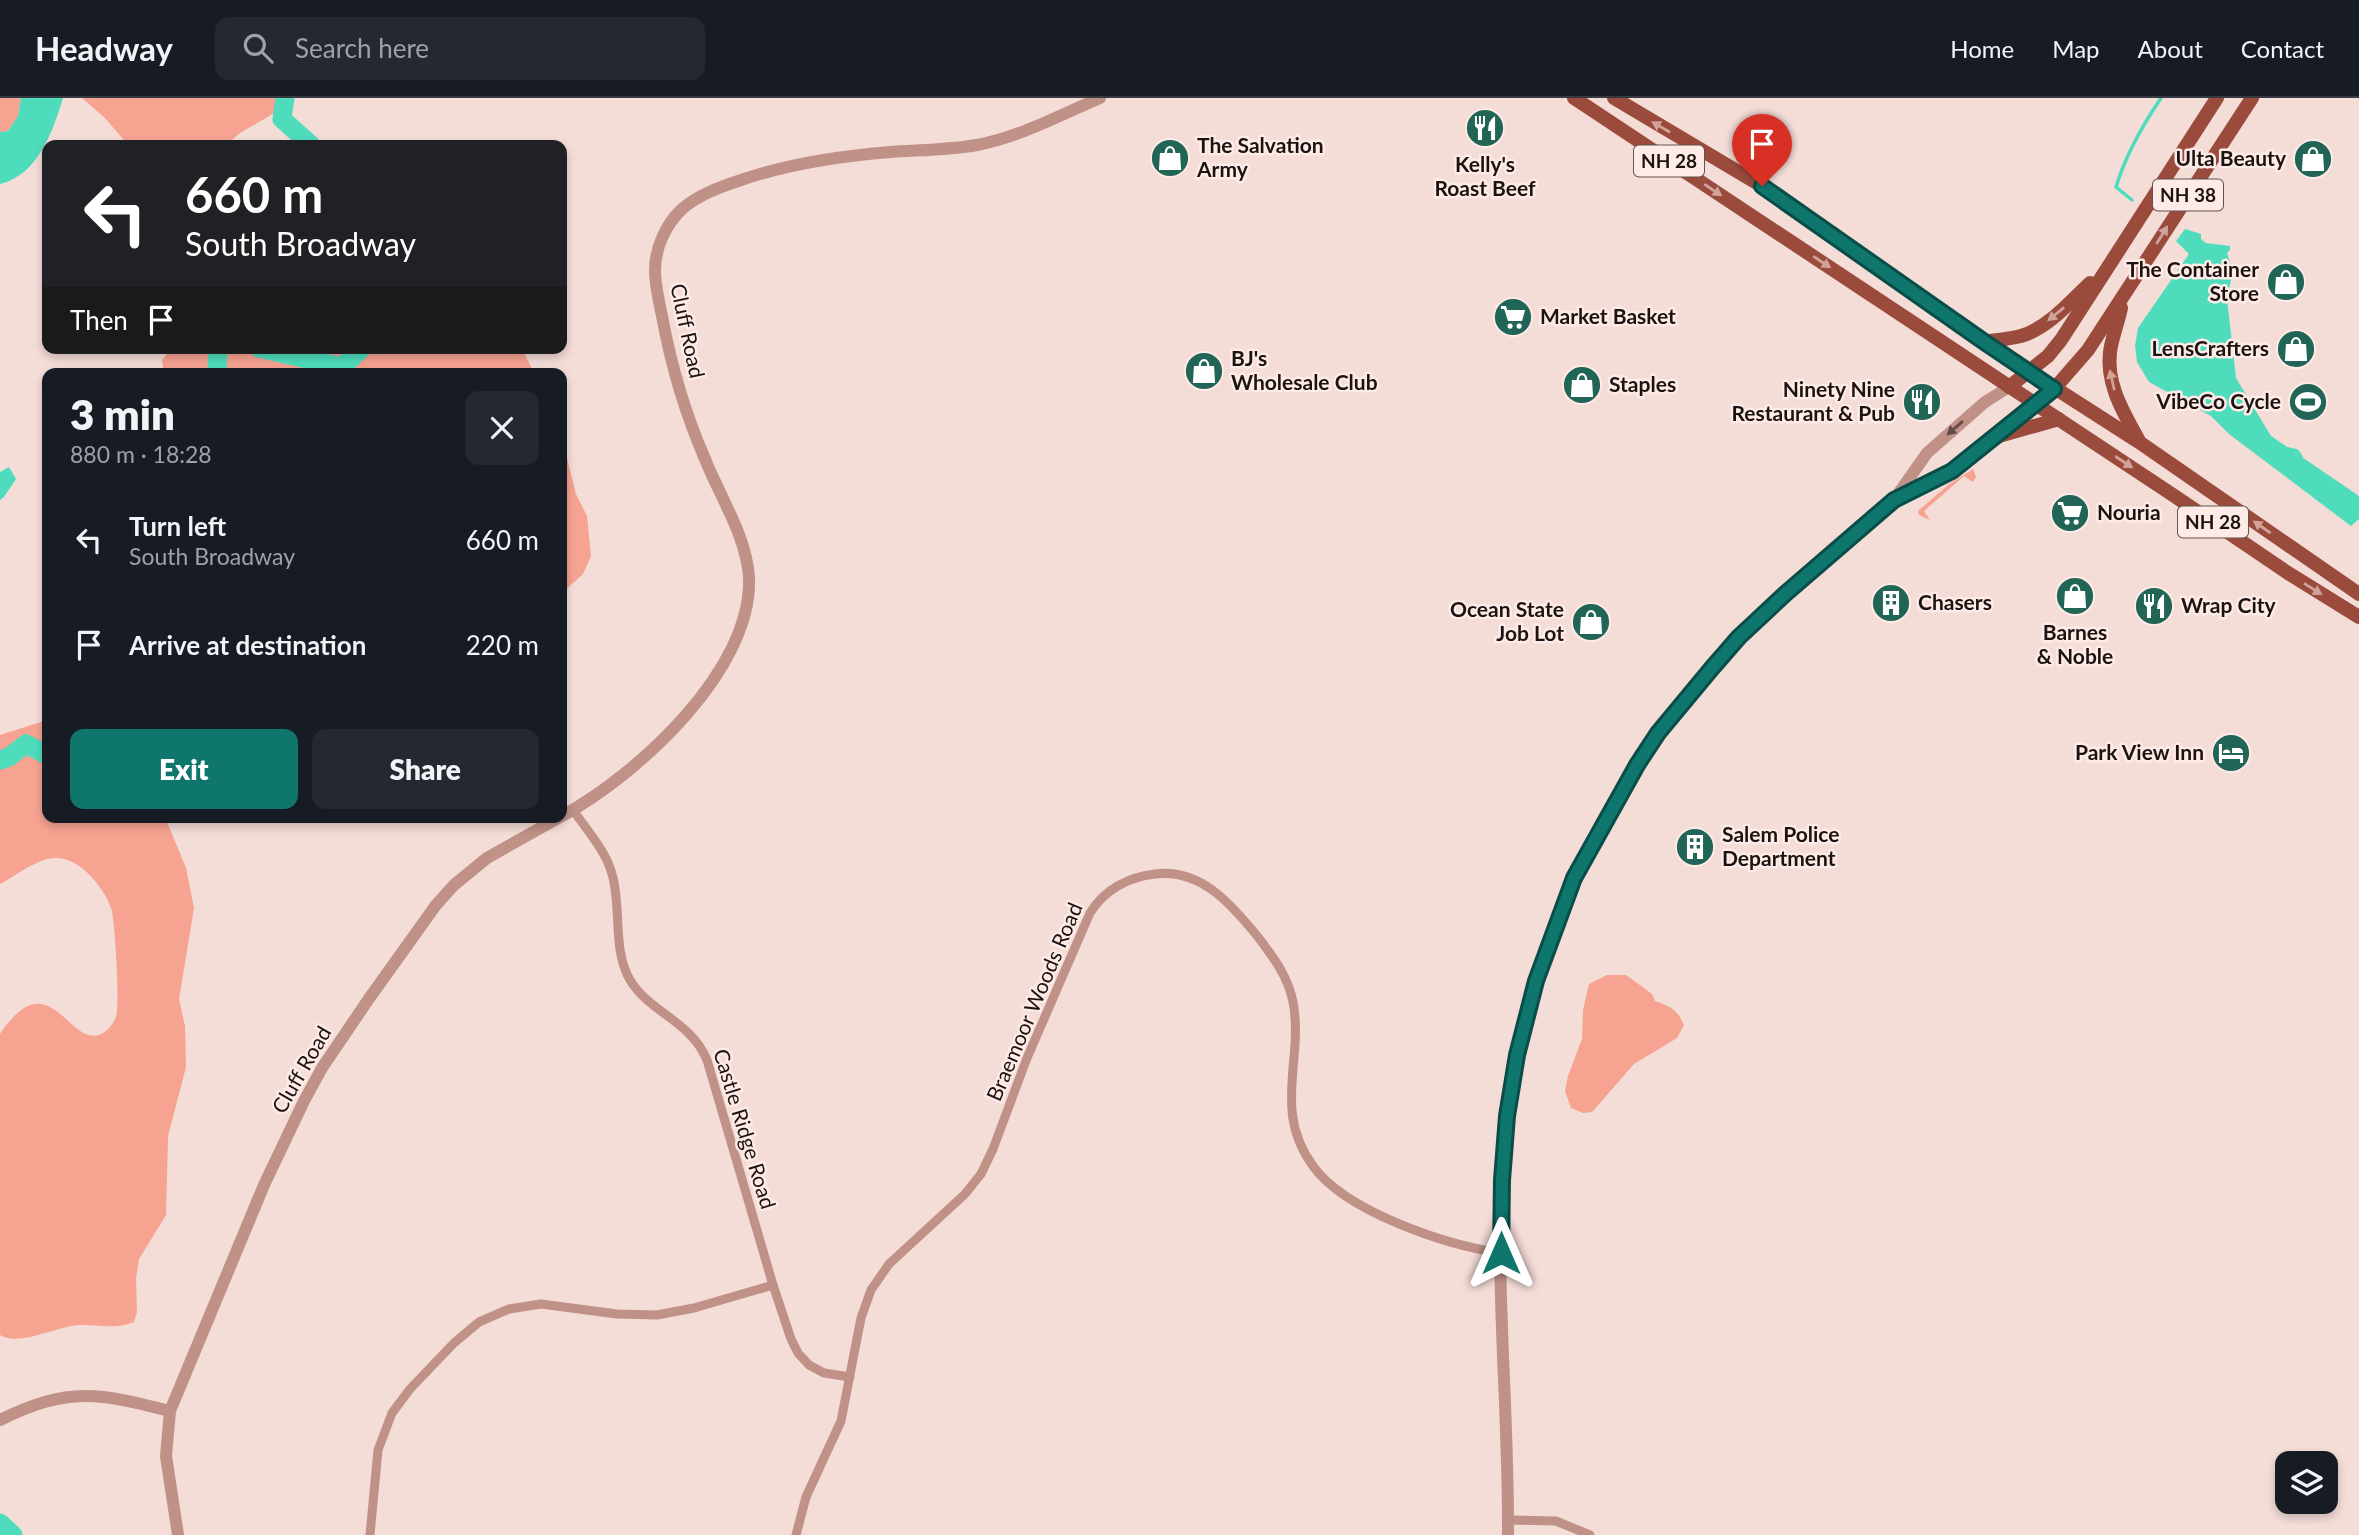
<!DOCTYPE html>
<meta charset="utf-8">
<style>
:root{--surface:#171b24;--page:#242831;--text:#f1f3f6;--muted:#9ea1a6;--line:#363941;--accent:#0f766e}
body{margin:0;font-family:Lato,sans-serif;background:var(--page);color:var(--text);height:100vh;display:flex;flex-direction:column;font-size:26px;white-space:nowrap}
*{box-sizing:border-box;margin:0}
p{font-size:23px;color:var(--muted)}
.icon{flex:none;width:38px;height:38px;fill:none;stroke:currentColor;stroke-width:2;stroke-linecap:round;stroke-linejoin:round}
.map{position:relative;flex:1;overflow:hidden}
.sheet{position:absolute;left:42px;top:270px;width:525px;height:455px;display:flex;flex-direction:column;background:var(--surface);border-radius:14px;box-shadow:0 4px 10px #0003}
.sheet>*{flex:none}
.banner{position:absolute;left:42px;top:42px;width:525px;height:214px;border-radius:14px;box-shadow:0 4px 10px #0003;background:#202124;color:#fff;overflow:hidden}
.fabs{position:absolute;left:2275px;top:1353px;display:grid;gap:14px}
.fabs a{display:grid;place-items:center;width:63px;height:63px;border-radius:14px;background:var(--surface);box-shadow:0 4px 10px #0003;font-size:35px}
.pin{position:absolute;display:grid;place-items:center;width:60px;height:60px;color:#fff;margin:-72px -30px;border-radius:50% 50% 50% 0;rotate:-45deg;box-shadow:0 0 7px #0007}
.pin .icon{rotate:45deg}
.me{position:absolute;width:77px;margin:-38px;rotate:0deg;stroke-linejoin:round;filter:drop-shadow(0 0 5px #0008)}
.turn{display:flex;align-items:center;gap:24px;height:147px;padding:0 28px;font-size:32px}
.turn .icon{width:91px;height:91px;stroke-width:2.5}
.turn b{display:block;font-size:49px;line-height:60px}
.then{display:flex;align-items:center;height:66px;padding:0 28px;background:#0003;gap:14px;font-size:26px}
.round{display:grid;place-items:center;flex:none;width:74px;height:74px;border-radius:14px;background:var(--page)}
.headline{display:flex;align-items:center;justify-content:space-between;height:119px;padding:0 28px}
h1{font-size:42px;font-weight:800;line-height:52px}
.action{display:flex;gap:14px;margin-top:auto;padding:14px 28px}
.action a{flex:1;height:80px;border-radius:14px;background:var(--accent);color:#fff;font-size:28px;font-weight:800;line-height:80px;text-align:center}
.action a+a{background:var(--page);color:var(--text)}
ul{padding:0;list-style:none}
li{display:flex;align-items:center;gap:21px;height:105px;padding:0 28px}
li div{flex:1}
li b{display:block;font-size:26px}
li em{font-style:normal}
header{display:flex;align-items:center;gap:42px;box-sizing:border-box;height:98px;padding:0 35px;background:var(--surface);border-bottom:2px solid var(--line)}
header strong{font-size:33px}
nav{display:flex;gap:38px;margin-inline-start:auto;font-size:24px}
.search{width:490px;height:63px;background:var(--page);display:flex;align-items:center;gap:18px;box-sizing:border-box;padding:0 24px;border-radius:14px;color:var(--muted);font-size:26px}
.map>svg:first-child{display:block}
.green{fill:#f6a391}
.water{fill:#4fdcbd}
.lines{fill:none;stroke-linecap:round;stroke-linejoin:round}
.stream{stroke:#4fdcbd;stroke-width:3.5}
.river{stroke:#4fdcbd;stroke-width:19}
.minor{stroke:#bf9187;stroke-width:9}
.tertiary{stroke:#bf9187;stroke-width:12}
.primary{stroke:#9a4b3b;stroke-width:14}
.oneway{fill:#d1a299}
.oneway2{fill:#654c46}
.route-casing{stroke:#0a4d48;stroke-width:18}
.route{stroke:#0f766e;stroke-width:12}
.labels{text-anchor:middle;stroke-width:5;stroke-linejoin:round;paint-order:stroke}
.shield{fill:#feeae6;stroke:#5f5451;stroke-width:2}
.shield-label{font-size:19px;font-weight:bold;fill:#1b1311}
.poi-label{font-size:21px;font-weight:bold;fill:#1b1311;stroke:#feeae6;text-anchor:start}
.street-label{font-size:21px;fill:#1b1311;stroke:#feeae6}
</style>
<header>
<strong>Headway</strong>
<div class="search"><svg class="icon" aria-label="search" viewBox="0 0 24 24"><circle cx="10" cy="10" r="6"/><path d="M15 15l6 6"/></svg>Search here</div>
<nav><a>Home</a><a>Map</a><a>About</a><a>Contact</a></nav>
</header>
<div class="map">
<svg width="2359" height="1437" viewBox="0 0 2359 1437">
<rect width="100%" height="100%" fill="#f4dcd7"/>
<!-- green -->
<g class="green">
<polygon points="0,0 21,0 18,18 8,33 0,34"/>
<path d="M82 0H289C275 22 239 29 228 47H128L105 20Z"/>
<polygon points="167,250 522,250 534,275 172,275 163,270 162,262 170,252"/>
<polygon points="562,340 576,396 587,418 591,458 583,476 562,495"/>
<polygon points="1973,371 1976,379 1973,384 1964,378 1924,413 1930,422 1919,417 1918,413 1948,387"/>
<path d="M47 622V719H165L186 770 194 810 179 901 185 928 186 969 168 1038 166 1117 139 1161 136 1180 137 1214 134 1224C116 1232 100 1226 80 1227 57 1228 19 1249 0 1237V936C53 856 71 963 107 932 110 930 115 922 116 919 120 904 115 829 112 813 106 792 81 760 57 760 38 759 16 778 0 786V637Z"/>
<path d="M1607 877H1626L1652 896 1655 903C1671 909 1677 911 1684 927L1677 940 1634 966 1592 1014 1583 1015 1571 1010 1565 993 1568 978 1582 941 1583 912 1589 886Z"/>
</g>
<!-- water -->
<g class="water">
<path d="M21 0H63C53 33 38 77 0 86V34L8 33 18 18Z"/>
<polygon points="2185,131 2201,136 2201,141 2206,145 2230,148 2230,152 2227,155 2233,173 2227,201 2236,280 2271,338 2359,398 2359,421 2351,428 2229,336 2211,318 2149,284 2137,264 2135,248 2138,230 2189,156 2176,143"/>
<polygon points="9,369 16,381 4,399 0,402 0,374"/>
</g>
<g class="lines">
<!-- stream -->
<g class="stream">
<path d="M2132 102 2116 89C2126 56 2142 28 2161 0"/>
<polyline points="2288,351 2297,353 2301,359"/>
</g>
<!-- river -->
<g class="river">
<polyline points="285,0 282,21 311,47"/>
<polyline points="218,250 217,272 220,275"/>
<polyline points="259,250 342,269 362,250"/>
<polyline points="0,662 9,659 26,646 47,657"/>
<polyline points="0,1425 13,1437"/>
</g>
<!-- minor -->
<g class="minor">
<path d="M573 712C586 731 606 753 612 776 622 810 612 851 630 882 650 915 691 923 707 962L773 1187 791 1241 798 1255 809 1267 824 1275 850 1279"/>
<polyline points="1508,1422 1556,1423 1590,1437"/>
<polyline points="370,1437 378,1352 392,1315 410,1291 454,1245 479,1224 509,1211 541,1206 617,1216 657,1217 694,1210 773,1187"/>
<path d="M796 1437 806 1399 841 1323 861 1220 871 1192 889 1166 965 1096 981 1076 993 1051 1027 960 1090 815C1104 792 1128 779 1155 776 1201 770 1232 807 1258 839 1273 859 1288 878 1293 904 1304 962 1272 1012 1313 1068 1346 1114 1446 1147 1501 1155"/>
</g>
<!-- tertiary -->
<g class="tertiary">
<polyline points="1896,399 1927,355 1985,304 2009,289"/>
<path d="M562 718C637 677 753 572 749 479 746 437 720 399 705 361 685 315 671 267 662 218 659 203 655 187 655 172 655 150 666 126 682 111 699 96 723 88 744 81 792 65 840 58 891 54 919 52 948 52 977 47 1020 39 1060 17 1100 0"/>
<path d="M0 1322C69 1288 99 1295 170 1313"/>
<polyline points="178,1437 166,1358 170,1313 264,1087 304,1003 322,970 368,902 436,807 454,787 487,760 560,719"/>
<path d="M1508 1437C1509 1309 1494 1181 1503 1053 1517 863 1606 673 1740 538 1767 511 1797 486 1826 461 1847 442 1869 421 1892 404 1910 391 1933 385 1951 373 1979 355 2009 327 2036 306"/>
</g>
<!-- primary -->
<g class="primary">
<polyline points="1574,0 2173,397 2288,475 2359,519"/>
<polyline points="1614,0 1762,88 1983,244 2139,344 2359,496"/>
<path d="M2121 210C2118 225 2112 239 2110 254 2106 287 2124 315 2139 343"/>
<path d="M1983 244C1995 242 2009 241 2021 238 2048 230 2070 204 2090 185"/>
<polyline points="2009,289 2048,258 2061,242 2217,0"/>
<polyline points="2036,306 2054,291 2088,252 2252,0"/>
<polyline points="1992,340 2059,321"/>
</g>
</g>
<!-- one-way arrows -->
<defs><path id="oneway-solid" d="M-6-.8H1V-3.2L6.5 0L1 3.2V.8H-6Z" transform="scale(1.75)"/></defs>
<g class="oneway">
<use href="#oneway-solid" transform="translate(1661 29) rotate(-150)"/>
<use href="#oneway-solid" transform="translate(1713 92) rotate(34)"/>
<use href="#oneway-solid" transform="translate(2162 137) rotate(-58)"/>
<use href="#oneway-solid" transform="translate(1822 164) rotate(34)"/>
<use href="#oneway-solid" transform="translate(2056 216) rotate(141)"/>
<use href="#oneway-solid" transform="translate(2112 282) rotate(-103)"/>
<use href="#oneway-solid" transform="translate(2124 364) rotate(33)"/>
<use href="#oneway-solid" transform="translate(2262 429) rotate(-145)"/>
<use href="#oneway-solid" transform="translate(2313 491) rotate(32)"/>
</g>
<use class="oneway2" href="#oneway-solid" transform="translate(1955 330) rotate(139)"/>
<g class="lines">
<!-- route casing -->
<g class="route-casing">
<polyline id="route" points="1501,1155 1502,1082 1507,1018 1517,957 1536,883 1574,780 1637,667 1658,635 1712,570 1739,539 1785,496 1894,402 1952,373 2054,291 1983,243 1762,88"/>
</g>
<!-- route -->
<use href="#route" class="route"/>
</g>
<!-- icons -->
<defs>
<g id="restaurant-disc" transform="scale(2.0125)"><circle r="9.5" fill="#216556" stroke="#feeae6"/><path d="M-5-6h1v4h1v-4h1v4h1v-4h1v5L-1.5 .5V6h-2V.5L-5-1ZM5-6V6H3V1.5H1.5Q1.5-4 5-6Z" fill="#fff"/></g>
<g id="shop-disc" transform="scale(2.0125)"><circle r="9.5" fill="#216556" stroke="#feeae6"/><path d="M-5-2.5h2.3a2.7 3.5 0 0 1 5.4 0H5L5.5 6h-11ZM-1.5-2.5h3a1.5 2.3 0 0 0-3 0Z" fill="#fff"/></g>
<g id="supermarket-disc" transform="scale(2.0125)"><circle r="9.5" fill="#216556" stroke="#feeae6"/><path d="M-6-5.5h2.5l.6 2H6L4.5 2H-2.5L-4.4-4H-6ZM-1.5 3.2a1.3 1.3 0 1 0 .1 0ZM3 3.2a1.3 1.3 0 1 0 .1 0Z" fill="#fff"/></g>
<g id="stadium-disc" transform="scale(2.0125)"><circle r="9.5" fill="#216556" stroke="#feeae6"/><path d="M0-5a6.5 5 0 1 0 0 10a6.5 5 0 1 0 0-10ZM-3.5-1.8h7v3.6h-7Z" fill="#fff"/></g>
<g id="building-disc" transform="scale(2.0125)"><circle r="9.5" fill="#216556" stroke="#feeae6"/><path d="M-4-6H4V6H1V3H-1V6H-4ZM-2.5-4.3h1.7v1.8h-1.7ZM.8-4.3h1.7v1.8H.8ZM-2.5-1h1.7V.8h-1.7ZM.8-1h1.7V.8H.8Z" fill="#fff"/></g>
<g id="hotel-disc" transform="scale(2.0125)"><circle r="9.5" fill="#216556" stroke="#feeae6"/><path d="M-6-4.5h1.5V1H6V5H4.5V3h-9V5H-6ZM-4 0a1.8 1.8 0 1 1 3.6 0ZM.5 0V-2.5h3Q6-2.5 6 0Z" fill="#fff"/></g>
</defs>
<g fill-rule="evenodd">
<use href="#restaurant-disc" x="1485" y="30"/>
<use href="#shop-disc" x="1170" y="60"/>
<use href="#shop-disc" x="2313" y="61"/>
<use href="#shop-disc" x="2286" y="184"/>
<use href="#supermarket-disc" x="1513" y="219"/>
<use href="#shop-disc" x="2296" y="251"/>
<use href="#shop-disc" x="1204" y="273"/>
<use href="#shop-disc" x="1582" y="287"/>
<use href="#restaurant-disc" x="1922" y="304"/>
<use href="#stadium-disc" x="2308" y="304"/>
<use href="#supermarket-disc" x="2070" y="415"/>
<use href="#shop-disc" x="2075" y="498"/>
<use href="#building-disc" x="1891" y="505"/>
<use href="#restaurant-disc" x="2154" y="508"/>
<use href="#shop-disc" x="1591" y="524"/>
<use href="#hotel-disc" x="2231" y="655"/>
<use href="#building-disc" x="1695" y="749"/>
</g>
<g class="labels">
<!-- shield labels -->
<g class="shield">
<rect x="1634" y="47.5" width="70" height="31" rx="5"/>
<rect x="2153" y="81.5" width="70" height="31" rx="5"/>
<rect x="2178" y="408.5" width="70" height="31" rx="5"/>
</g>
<g class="shield-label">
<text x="1669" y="70">NH 28</text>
<text x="2188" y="104">NH 38</text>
<text x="2213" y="431">NH 28</text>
</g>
<!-- poi labels -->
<g class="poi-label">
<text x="1197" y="55">The Salvation<tspan x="1197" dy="24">Army</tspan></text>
<text x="2286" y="68" text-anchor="end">Ulta Beauty</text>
<text x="1485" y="74" text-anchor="middle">Kelly's<tspan x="1485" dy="24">Roast Beef</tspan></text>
<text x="2259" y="179" text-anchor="end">The Container<tspan x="2259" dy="24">Store</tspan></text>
<text x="1540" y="226">Market Basket</text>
<text x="2269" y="258" text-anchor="end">LensCrafters</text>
<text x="1231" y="268">BJ's<tspan x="1231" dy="24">Wholesale Club</tspan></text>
<text x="1609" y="294">Staples</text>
<text x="1895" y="299" text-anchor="end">Ninety Nine<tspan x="1895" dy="24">Restaurant &amp; Pub</tspan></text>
<text x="2281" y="311" text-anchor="end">VibeCo Cycle</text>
<text x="2097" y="422">Nouria</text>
<text x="1918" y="512">Chasers</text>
<text x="2181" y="515">Wrap City</text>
<text x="1564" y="519" text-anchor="end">Ocean State<tspan x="1564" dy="24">Job Lot</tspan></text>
<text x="2075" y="542" text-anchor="middle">Barnes<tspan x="2075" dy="24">&amp; Noble</tspan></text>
<text x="2204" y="662" text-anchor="end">Park View Inn</text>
<text x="1722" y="744">Salem Police<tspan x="1722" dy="24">Department</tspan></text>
</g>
<!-- street labels -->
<g class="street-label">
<text transform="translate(687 233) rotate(78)" y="7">Cluff Road</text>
<text transform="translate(1035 904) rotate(-67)" y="7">Braemoor Woods Road</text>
<text transform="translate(302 972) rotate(-60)" y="7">Cluff Road</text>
<text transform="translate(744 1031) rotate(73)" y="7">Castle Ridge Road</text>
</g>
</g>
</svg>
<div class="fabs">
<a><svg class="icon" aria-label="layers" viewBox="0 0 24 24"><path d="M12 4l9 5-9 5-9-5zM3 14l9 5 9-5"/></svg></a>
</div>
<div class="pin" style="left:1762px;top:88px;background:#d93025"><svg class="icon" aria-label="arrive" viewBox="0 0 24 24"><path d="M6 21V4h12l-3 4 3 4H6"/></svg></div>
<svg class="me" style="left:1501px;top:1155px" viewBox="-20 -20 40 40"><path d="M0-17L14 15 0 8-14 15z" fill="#0f766e" stroke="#fff" stroke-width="4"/></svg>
<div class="banner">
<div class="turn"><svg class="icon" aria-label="left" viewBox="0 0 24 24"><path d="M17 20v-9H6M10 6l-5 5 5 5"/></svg><div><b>660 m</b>South Broadway</div></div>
<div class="then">Then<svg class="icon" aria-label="arrive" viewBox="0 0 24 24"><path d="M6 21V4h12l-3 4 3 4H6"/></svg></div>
</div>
<section class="sheet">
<div class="headline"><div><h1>3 min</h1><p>880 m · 18:28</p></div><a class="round"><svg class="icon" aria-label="close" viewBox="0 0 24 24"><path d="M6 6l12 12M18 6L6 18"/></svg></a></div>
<ul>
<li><svg class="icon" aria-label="left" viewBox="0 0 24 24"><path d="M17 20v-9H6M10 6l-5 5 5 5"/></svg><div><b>Turn left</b><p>South Broadway</p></div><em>660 m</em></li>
<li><svg class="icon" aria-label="arrive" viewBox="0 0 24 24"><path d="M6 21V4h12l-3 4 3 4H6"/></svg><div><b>Arrive at destination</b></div><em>220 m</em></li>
</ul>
<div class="action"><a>Exit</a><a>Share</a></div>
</section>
</div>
